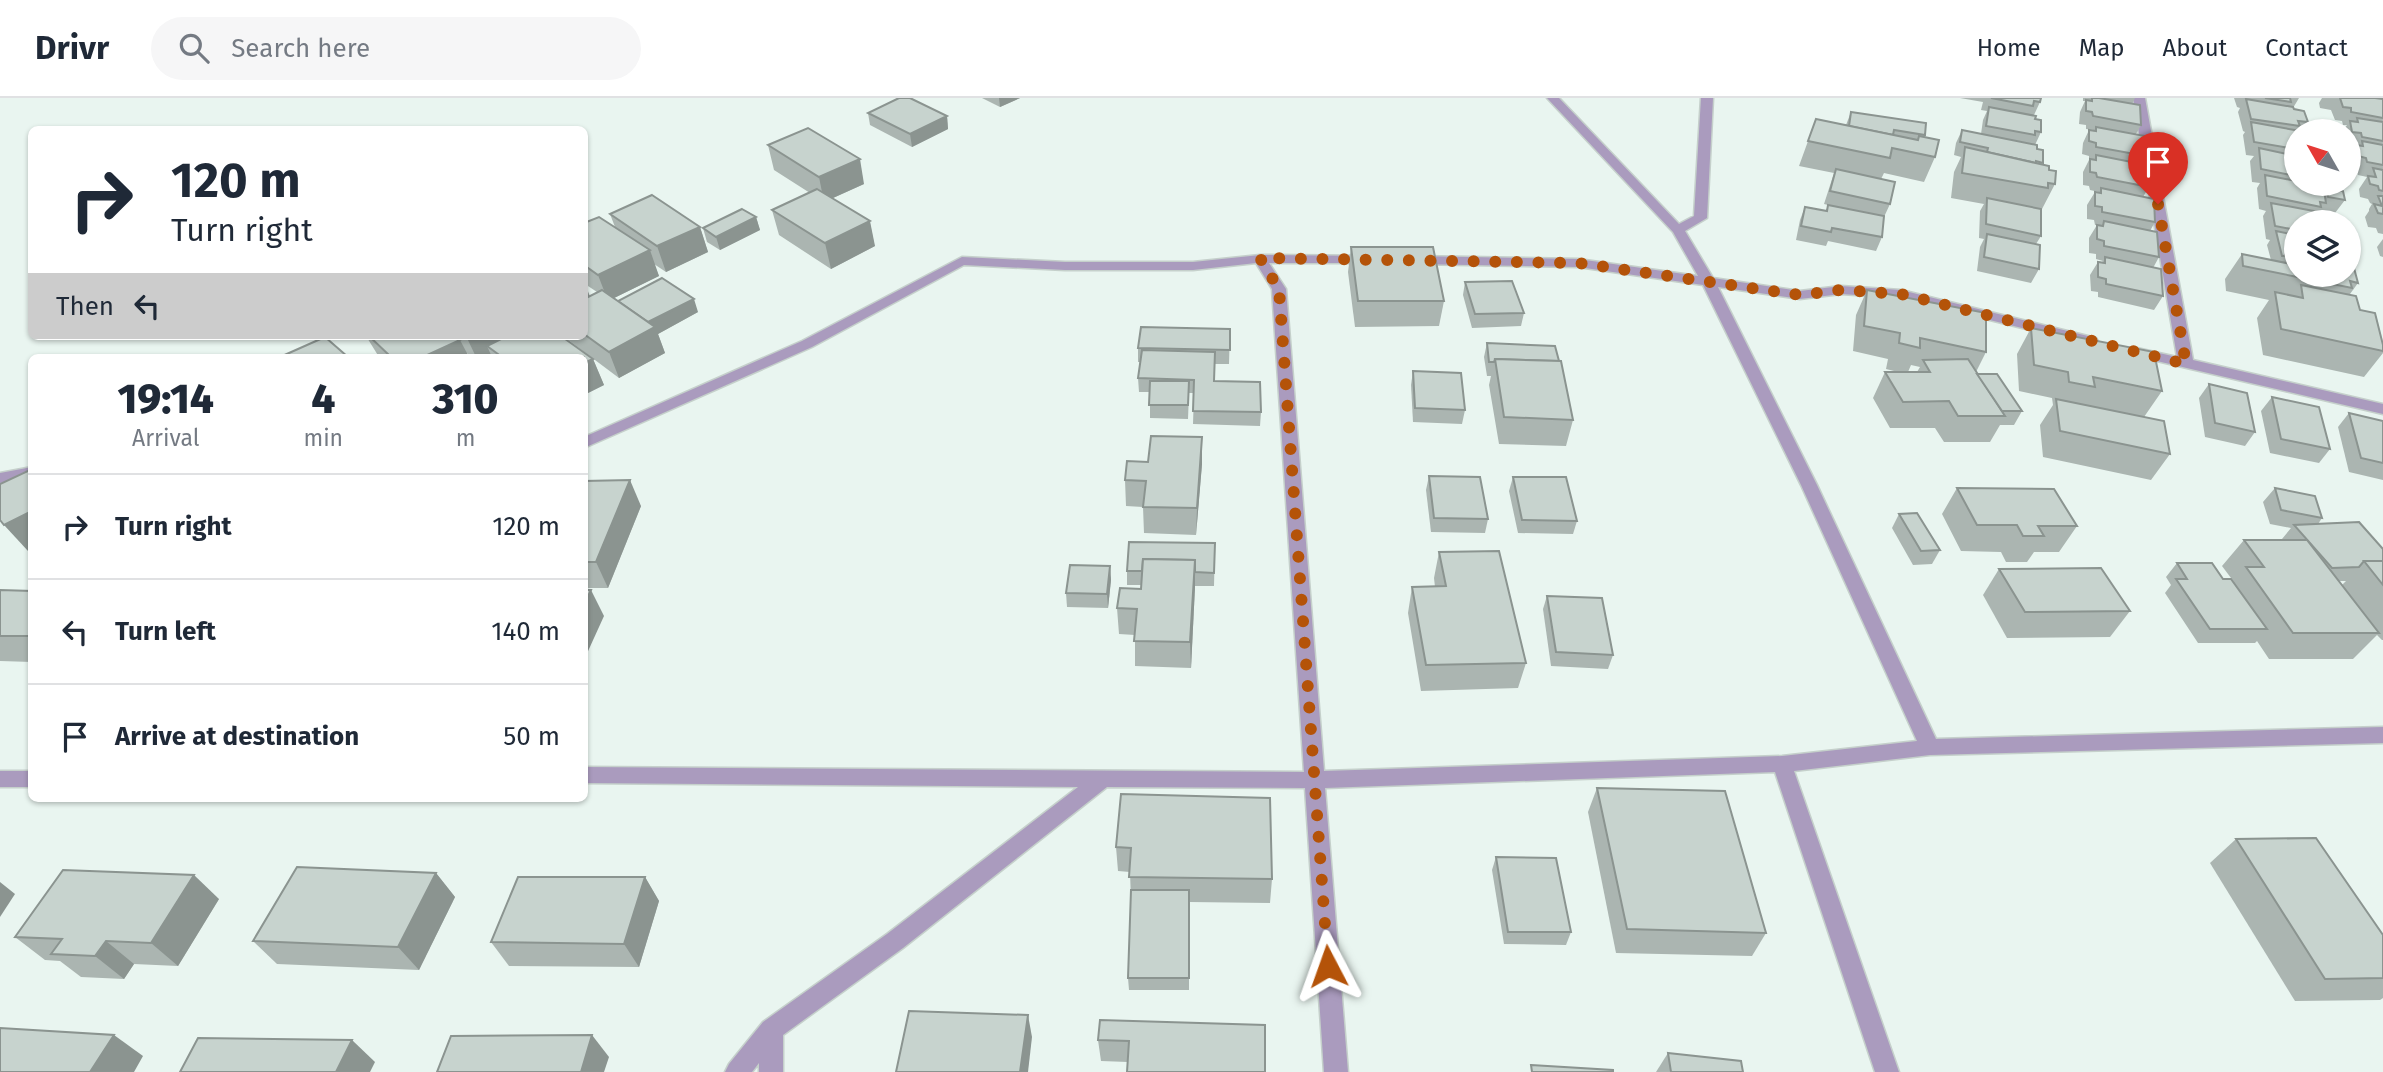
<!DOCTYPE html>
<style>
:root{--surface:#fff;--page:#f6f6f7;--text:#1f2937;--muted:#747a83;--line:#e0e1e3}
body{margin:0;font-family:"Fira Sans",sans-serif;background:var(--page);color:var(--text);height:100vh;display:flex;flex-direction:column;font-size:26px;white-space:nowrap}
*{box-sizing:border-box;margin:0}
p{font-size:23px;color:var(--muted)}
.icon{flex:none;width:38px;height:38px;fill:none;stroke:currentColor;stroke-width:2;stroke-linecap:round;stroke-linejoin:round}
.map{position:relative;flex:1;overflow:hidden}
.sheet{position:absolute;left:28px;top:256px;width:560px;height:448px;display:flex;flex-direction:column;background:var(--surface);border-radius:10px;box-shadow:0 2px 5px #0004}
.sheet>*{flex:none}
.banner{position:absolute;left:28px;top:28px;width:560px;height:214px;border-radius:10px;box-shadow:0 2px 5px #0004;background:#fff;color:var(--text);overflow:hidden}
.needle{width:46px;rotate:309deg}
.tools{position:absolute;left:2284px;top:21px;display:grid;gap:14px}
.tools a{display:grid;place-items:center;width:77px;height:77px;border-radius:50%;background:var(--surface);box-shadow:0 2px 5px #0004;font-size:35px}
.pin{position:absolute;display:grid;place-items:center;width:60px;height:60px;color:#fff;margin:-72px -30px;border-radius:50% 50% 50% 0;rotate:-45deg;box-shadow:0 0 7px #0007}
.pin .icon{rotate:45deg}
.me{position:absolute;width:77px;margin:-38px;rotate:356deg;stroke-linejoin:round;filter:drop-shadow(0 0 5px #0008)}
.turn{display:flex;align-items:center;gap:24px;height:147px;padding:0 28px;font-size:32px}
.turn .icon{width:91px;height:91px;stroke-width:2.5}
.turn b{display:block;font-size:49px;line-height:60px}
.then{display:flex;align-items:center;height:66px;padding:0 28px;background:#0003;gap:14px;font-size:26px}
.eta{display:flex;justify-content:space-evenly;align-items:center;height:119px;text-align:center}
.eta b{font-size:42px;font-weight:800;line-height:49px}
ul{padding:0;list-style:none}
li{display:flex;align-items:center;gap:21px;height:105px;padding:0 28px;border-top:2px solid var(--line)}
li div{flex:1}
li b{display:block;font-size:26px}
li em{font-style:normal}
header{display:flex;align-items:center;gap:42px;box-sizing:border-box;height:98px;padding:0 35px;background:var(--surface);border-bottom:2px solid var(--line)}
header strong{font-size:33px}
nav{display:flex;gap:38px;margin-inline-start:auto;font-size:24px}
.search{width:490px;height:63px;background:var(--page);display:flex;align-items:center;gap:18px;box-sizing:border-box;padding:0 24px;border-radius:38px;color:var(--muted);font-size:26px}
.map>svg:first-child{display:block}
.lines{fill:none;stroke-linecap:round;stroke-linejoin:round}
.minor-casing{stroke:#c5d0cb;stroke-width:3}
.minor{fill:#aa9bbe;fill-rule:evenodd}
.wall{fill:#abb5b1;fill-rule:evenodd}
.shaded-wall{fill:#8b9490}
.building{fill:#c7d3ce;stroke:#8b9490;stroke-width:2}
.route{stroke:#b45309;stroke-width:12;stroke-dasharray:0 21.6}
</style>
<header>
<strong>Drivr</strong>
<div class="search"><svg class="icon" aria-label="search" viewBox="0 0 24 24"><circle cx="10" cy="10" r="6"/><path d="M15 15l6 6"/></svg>Search here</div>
<nav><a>Home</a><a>Map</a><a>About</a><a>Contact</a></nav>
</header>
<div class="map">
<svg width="2383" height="974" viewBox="0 0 2383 974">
<rect width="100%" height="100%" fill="#e9f5f0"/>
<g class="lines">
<!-- minor casing -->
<g class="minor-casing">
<g id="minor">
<polygon points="1547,0 1559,0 1679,126 1694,118 1701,0 1713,0 1707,120 1685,133 1713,180 1800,193 1841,188 1901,192 2096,240 2098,243 2091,247 1901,200 1841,196 1800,201 1718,189 1817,387 1936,641 2383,629 2383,645 1930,657 1794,673 1899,974 1875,974 1775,674 1325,690 1348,974 1324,974 1305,690 1107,689 903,850 783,937 783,974 759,974 759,965 752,974 725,974 729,966 763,924 887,836 1078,689 584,685 584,669 1304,674 1272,191 1256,165 1193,172 1065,172 964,167 812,249 584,350 584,339 802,243 962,159 1065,164 1193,164 1260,157 1376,158 1378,161 1371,165 1269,165 1286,191 1324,673 1782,658 1917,643 1801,387 1703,187 1578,169 1413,166 1406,162 1413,158 1578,161 1698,178 1673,134"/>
<polygon points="2133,0 2145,0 2193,262 2383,306 2383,316 2127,256 2125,253 2132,249 2177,259"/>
<polygon points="32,369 32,380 0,385 0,375"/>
<rect x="0" y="673" width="32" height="16"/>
</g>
</g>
<!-- minor -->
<use href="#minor" class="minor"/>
</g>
<!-- wall -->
<g class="wall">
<polygon points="982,0 1020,0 1000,9"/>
<polygon points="1960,0 2041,0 2040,4 2034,17 2041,34 2035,47 2043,65 2042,66 2049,72 2055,86 2042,111 2037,110 2041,138 2036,146 2039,171 2031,185 1977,173 1980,149 1984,141 1979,140 1980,113 1984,106 1951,100 1954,74 1961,59 1954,57 1956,45 1962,32 1981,36 1983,22 1987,13 1981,12 1983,4"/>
<polygon points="2083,0 2135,0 2132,6 2141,27 2136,36 2146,58 2141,66 2149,89 2143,99 2155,124 2150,133 2159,159 2153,170 2163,198 2154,212 2098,199 2098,194 2091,193 2090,177 2098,164 2102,164 2103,163 2096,161 2096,156 2089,155 2089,140 2097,127 2095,127 2094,122 2087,121 2087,107 2095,94 2099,95 2099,94 2090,92 2089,88 2083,87 2083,74 2089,62 2089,58 2082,56 2083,45 2089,32 2094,32 2086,31 2086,27 2079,26 2080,14 2085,3 2083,3"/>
<polygon points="2234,0 2299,0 2293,10 2294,11 2308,24 2302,33 2296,33 2296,86 2317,86 2316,87 2318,90 2324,93 2326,90 2345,102 2335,115 2321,112 2320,114 2296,124 2296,177 2348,177 2358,185 2350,196 2383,247 2383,255 2364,279 2263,257 2257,220 2269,202 2226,193 2225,181 2242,156 2271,162 2267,147 2270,142 2266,141 2263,118 2266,113 2259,111 2257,90 2260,85 2252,84 2250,63 2254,58 2246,57 2243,37 2245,34 2243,33 2238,14 2240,10 2237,9"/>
<polygon points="2322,0 2383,0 2383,136 2378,135 2376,130 2368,129 2365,119 2369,113 2369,111 2372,106 2370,105 2368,101 2360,99 2359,91 2367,79 2358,77 2357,73 2349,71 2348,57 2353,51 2352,48 2348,48 2348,33 2343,33 2347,27 2343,27 2342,23 2335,22 2331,12 2320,10 2319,5"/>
<polygon points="1851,14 1925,37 1924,39 1935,59 1924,84 1884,75 1881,81 1890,106 1884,119 1882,139 1876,153 1828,143 1826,148 1796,142 1800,122 1805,109 1826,113 1828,107 1824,106 1834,75 1799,68 1816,21 1846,27"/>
<polygon points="868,15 947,18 948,31 912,49 870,27"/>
<polygon points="768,47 864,86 833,100 875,148 831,171 779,137 772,112 810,95 774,72"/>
<path d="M610 116 700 129 708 154 666 174 654 166 659 178 614 200 618 203 698 214 658 236 665 255 619 280 567 241 566 238H584V125L615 129ZM585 186 597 194 590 198Z"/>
<polygon points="756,119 760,132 720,152 707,144 703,130"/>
<polygon points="2383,141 2383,159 2380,158 2377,149"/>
<polygon points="1351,149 1444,203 1439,228 1355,229 1348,174"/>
<polygon points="1465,184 1524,215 1521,228 1472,230 1463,197"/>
<path d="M1867 192 1986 254 1976 274 2022 313 2014 327H2000L1990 344H1944L1935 330H1890L1873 300 1885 274H1898L1886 271 1888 261 1853 253 1856 217ZM1911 267 1920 269 1917 274H1908Z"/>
<polygon points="2031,230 2162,293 2144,319 2083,307 2170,356 2151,382 2043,359 2040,327 2053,307 2052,300 2019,293 2017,256"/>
<polygon points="1230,231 1229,266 1215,266 1214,283 1261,314 1260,328 1193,326 1194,295 1189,295 1188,321 1150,320 1150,294 1139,294 1138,280 1140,264 1138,264 1138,250"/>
<polygon points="366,238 561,238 593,261 604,287 584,297 584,259 471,259 467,255 469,259 379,259"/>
<polygon points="1487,245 1573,322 1566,348 1499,346 1489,287 1491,278 1487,278 1484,259"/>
<polygon points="1413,273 1465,312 1462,326 1413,324 1411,287"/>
<polygon points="2209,286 2255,334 2245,348 2205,339 2199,300"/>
<polygon points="2272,299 2330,351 2319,365 2270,355 2261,313"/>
<polygon points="2349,315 2383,323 2383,382 2349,374 2338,329"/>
<polygon points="1202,366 1196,437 1144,435 1143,409 1126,408 1125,382"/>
<polygon points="1429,378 1488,421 1485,435 1431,434 1426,392"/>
<polygon points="1513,379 1577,423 1573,436 1518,435 1509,393"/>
<polygon points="584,383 641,408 608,490 584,490"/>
<polygon points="1957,390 2077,428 2059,454 2034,454 2027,464 2006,464 2001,454 1961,453 1942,416"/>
<path d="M2275 390 2322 420 2318 426 2359 424 2383 487V542H2382L2377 537 2353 561H2269L2257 543 2255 545H2198L2165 495 2171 487 2166 479 2177 465 2234 484 2222 468 2244 442H2284L2282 441 2291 430 2270 426 2263 404ZM2338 483H2346L2342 487Z"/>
<polygon points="1899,416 1940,452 1932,466 1913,467 1892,430"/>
<polygon points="1215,445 1214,488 1195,488 1191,570 1135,568 1135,537 1119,536 1117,510 1141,491 1141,487 1127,487 1127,473"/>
<polygon points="1439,454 1526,565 1518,590 1421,593 1408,515 1412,489 1435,489 1434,480"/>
<polygon points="1110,468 1111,482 1108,510 1067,509 1066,495"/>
<polygon points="1999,471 2130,513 2110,539 2007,540 1983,497"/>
<polygon points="0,492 32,493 32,564 0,563"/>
<polygon points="1547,498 1613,557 1608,571 1551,568 1543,511"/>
<polygon points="1597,690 1766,835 1752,858 1616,855 1588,714"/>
<polygon points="1121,696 1272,781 1270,805 1189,804 1189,892 1129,892 1128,880 1131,802 1130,774 1118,773 1116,749"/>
<polygon points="2236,741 2383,837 2383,900 2380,902 2295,903 2210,765"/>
<polygon points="1496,759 1571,834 1566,847 1504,846 1492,772"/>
<polygon points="436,775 455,799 419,872 277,866 253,843"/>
<polygon points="645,779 659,803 639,869 509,868 491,844"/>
<polygon points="219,801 178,868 134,866 124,881 81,879 60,863 45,862 15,839"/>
<polygon points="1100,922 1265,974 1128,964 1101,963 1098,942"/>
<polygon points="1668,955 1743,974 1656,974"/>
</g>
<!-- shaded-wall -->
<g class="shaded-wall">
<polygon points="999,0 1020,0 1000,9"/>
<polygon points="947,18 948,31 912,49 910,36"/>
<polygon points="860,61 864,86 824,104 819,79"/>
<polygon points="756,119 760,132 720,152 716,139"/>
<polygon points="870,123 875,148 831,171 825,145"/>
<polygon points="700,129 708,154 666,174 657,148"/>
<polygon points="650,152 659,178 608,203 598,177"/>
<polygon points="584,185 595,211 584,216"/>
<polygon points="694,201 698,214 658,236 665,255 619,280 609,254 648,224"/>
<polygon points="472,238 536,238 487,248 492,259 476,259 467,240"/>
<polygon points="460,242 469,259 423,259"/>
<polygon points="593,261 604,287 584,297 584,265"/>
<polygon points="1202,339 1202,366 1196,437 1197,410"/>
<polygon points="630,382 641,408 608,490 596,464"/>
<polygon points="32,413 32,451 28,453 4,427"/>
<polygon points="1195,462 1195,489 1191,570 1190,544"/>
<polygon points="1110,468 1111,482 1108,510 1107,496"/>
<polygon points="591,492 604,518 584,562 584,507"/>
<polygon points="436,775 455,799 419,872 398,849"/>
<polygon points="194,777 219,801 178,868 151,845"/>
<polygon points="645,779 659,803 639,869 624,846"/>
<polygon points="0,784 15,796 0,819"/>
<polygon points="106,843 134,866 124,881 95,858"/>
<polygon points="1028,917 1032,939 1028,974 1020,974"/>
<polygon points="114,937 143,958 134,974 90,974"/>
<polygon points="592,937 609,959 604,974 581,974"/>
<polygon points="352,942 375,964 370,974 336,974"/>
</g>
<!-- building -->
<g class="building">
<polygon points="899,0 910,0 947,18 910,36 868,15"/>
<polygon points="1991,0 2041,0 2040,4 2034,3 2033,8"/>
<polygon points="2092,0 2099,0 2140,7 2141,27 2093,18 2092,14 2086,13 2086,2 2092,3"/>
<polygon points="2265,0 2290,0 2291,4"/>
<polygon points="2340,0 2375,0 2383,1 2383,20 2351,14 2351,10 2343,9"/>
<polygon points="2246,1 2293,9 2294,11 2304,13 2308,24 2298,23 2300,28 2251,21"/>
<polygon points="1989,9 2036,18 2035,21 2041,22 2041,34 2035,33 2035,37 1986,28"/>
<polygon points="1851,14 1926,25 1925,37 1894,32 1893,37 1849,28"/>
<polygon points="2357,20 2383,24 2383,43 2362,39 2361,35 2352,34 2350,23 2358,24"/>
<polygon points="1816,21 1918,42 1919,38 1939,42 1935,59 1892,50 1890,60 1808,43"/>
<polygon points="2251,24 2300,33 2296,33 2296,51 2254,44"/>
<polygon points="2096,29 2145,38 2146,58 2096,49 2096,45 2089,43 2089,32 2096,33"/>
<polygon points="808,30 860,61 819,79 768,47"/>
<polygon points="1962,32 2037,47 2037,51 2043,52 2043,65 2036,63 2036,65 1987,54 1988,50 1960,44"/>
<polygon points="2362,43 2383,47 2383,67 2367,64 2366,60 2358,58 2356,47 2363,48"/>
<polygon points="1965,49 2049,68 2049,72 2056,73 2055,86 2048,85 2048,90 1962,75"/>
<polygon points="2259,50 2296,58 2296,78 2261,71"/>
<polygon points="2096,57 2147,67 2149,89 2097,79 2096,75 2090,74 2090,61 2096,62"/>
<polygon points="2373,70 2383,72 2383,93 2379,92 2378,88 2370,86 2368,78 2376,79"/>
<polygon points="1836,71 1895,84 1890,106 1830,93"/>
<polygon points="2265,77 2296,83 2296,86 2310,86 2317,87 2318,90 2324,92 2326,105 2320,104 2321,109 2267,98"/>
<polygon points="2101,90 2154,101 2155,124 2102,114 2102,109 2095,108 2095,94 2101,95"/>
<polygon points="2326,90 2343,93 2345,102 2328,99"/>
<polygon points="817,91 870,123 825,145 772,112"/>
<polygon points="652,97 700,129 657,148 610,116"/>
<polygon points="2378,98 2383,98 2383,116 2378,115 2374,106 2382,108"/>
<polygon points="1987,100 2041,111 2041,138 1986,126"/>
<polygon points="2271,105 2324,115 2326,118 2331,119 2332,124 2296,124 2296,132 2275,128"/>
<polygon points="1828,107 1884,118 1882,139 1832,130 1831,134 1801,128 1805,109 1827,113"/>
<polygon points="742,111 756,119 716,139 703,130"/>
<polygon points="599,119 650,152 598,177 584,167 584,125"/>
<polygon points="2104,123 2157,134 2159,159 2104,148 2104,143 2097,141 2097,127 2103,128"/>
<polygon points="2276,133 2296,137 2296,154 2289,152 2284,158 2282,158"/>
<polygon points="1987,136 2040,147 2039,171 1984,159"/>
<polygon points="1351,149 1433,149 1444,203 1358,203"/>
<polygon points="2289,152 2296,154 2296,177 2348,177 2348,168 2354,170 2358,185 2350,183 2352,190 2243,168 2242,156 2291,166"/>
<polygon points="2105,159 2161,171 2163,198 2106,186 2106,181 2098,179 2098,164 2105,165"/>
<polygon points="662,180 694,201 648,224 618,203"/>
<polygon points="1512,183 1524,215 1475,216 1465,184"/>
<polygon points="2301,187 2356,198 2360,212 2375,215 2383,247 2383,253 2281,231 2275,194 2303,200"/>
<polygon points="602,192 655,229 609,254 584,236 584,201"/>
<polygon points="1867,192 1986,215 1986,254 1920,240 1920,250 1899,245 1900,235 1864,228"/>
<polygon points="1141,229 1230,231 1230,252 1138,250"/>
<polygon points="2031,230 2154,254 2162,293 2093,279 2095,289 2069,284 2068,274 2034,267"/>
<polygon points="369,238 456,238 460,242 423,259 391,259"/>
<polygon points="507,238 561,238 593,261 584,265 584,259 502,259 487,248"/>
<polygon points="325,239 348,259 280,259"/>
<polygon points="1487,245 1555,248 1559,263 1495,261 1494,264 1489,264"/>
<polygon points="1142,252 1215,254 1214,283 1260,284 1261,314 1193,313 1194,282 1138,280"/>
<polygon points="1495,261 1561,263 1573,322 1504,319"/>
<polygon points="1968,261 2005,318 1958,318 1949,303 1903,304 1885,274 1930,274 1923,262"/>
<polygon points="1413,273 1461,275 1465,312 1415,310"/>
<polygon points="1977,276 1997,276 2022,313 2002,313"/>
<polygon points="1150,283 1189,283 1188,307 1149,307"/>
<polygon points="2209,286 2247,295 2255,334 2215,325"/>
<polygon points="2272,299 2319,309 2330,351 2281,341"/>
<polygon points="2056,301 2164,323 2170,356 2060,333"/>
<polygon points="2349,315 2383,323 2383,365 2361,360"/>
<polygon points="1151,338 1202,339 1197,410 1143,409 1146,383 1125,382 1127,363 1148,364"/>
<polygon points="32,371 32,413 4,427 0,422 0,386"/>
<polygon points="1429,378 1480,379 1488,421 1434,420"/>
<polygon points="1513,379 1566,379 1577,423 1522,422"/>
<polygon points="630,382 596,464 584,464 584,383"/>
<polygon points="1957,390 2054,391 2077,428 2038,428 2044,438 2023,438 2017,427 1977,427"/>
<polygon points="2275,390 2315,398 2322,420 2281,412"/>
<polygon points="1917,415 1940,452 1921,453 1899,416"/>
<polygon points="2359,424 2383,451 2383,463 2364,463 2359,469 2332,470 2294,427"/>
<polygon points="2244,442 2307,442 2379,535 2293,535 2246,469 2264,469"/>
<polygon points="1129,444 1215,445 1214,475 1195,474 1195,462 1143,461 1142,473 1127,473"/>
<polygon points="1499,453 1526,565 1426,567 1412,489 1446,488 1439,454"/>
<polygon points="1143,461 1195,462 1190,544 1134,543 1137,511 1117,510 1120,490 1141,491"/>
<polygon points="2364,463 2383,463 2383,487"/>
<polygon points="2177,465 2212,465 2223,481 2231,481 2267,531 2210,531 2176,481 2187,481"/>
<polygon points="1070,467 1110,468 1107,496 1066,495"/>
<polygon points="2101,470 2130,513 2025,514 1999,471"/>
<polygon points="0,492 32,493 32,538 0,538"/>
<polygon points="584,492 591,492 584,507"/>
<polygon points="1547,498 1602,500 1613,557 1556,554"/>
<polygon points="1597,690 1725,693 1766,835 1627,831"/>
<polygon points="1121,696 1270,700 1272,781 1129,779 1131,750 1116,749"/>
<polygon points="2316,740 2383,837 2383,880 2325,881 2236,741"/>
<polygon points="1496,759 1556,760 1571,834 1508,834"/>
<polygon points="297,769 436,775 398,849 253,843"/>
<polygon points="63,772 194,777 151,845 106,843 95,858 51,856 62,841 15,839"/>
<polygon points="518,779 645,779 624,846 491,844"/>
<polygon points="1131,792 1189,792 1189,880 1128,880"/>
<polygon points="909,913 1028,917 1020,974 896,974"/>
<polygon points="1100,922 1265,927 1265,974 1127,974 1129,943 1098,942"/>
<polygon points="0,930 114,937 90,974 0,974"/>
<polygon points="592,937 581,974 437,974 451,938"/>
<polygon points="198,940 352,942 336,974 180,974"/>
<polygon points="1668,955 1741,963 1743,974 1671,974"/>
<polygon points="1531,967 1613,972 1613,974 1532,974"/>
</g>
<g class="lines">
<!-- route -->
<polyline class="route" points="1328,868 1279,191 1260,160 1578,165 1800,197 1841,192 1901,196 2186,266 2158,106"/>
</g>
</svg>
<div class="tools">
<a><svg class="needle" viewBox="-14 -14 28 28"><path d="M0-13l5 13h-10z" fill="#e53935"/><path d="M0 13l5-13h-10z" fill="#747a83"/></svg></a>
<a><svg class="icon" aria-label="layers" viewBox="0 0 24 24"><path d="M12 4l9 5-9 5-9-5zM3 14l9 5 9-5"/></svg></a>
</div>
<div class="pin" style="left:2158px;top:106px;background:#d93025"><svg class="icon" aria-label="arrive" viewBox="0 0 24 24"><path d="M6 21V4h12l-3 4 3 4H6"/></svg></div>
<svg class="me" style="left:1328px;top:868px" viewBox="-20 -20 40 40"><path d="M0-17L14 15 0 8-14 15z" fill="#b45309" stroke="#fff" stroke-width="4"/></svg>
<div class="banner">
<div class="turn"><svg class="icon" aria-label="right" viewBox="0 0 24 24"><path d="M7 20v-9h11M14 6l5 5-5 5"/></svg><div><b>120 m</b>Turn right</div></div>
<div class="then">Then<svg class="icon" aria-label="left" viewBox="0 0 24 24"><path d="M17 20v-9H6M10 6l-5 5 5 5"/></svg></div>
</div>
<section class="sheet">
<div class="eta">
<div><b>19:14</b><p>Arrival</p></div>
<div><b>4</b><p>min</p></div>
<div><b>310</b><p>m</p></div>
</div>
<ul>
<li><svg class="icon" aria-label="right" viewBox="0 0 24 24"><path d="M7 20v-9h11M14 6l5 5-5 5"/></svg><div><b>Turn right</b></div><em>120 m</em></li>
<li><svg class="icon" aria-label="left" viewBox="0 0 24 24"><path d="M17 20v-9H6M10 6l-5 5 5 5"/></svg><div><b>Turn left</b></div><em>140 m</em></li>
<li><svg class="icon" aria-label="arrive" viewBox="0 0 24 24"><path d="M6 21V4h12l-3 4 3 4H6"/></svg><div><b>Arrive at destination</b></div><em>50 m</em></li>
</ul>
</section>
</div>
